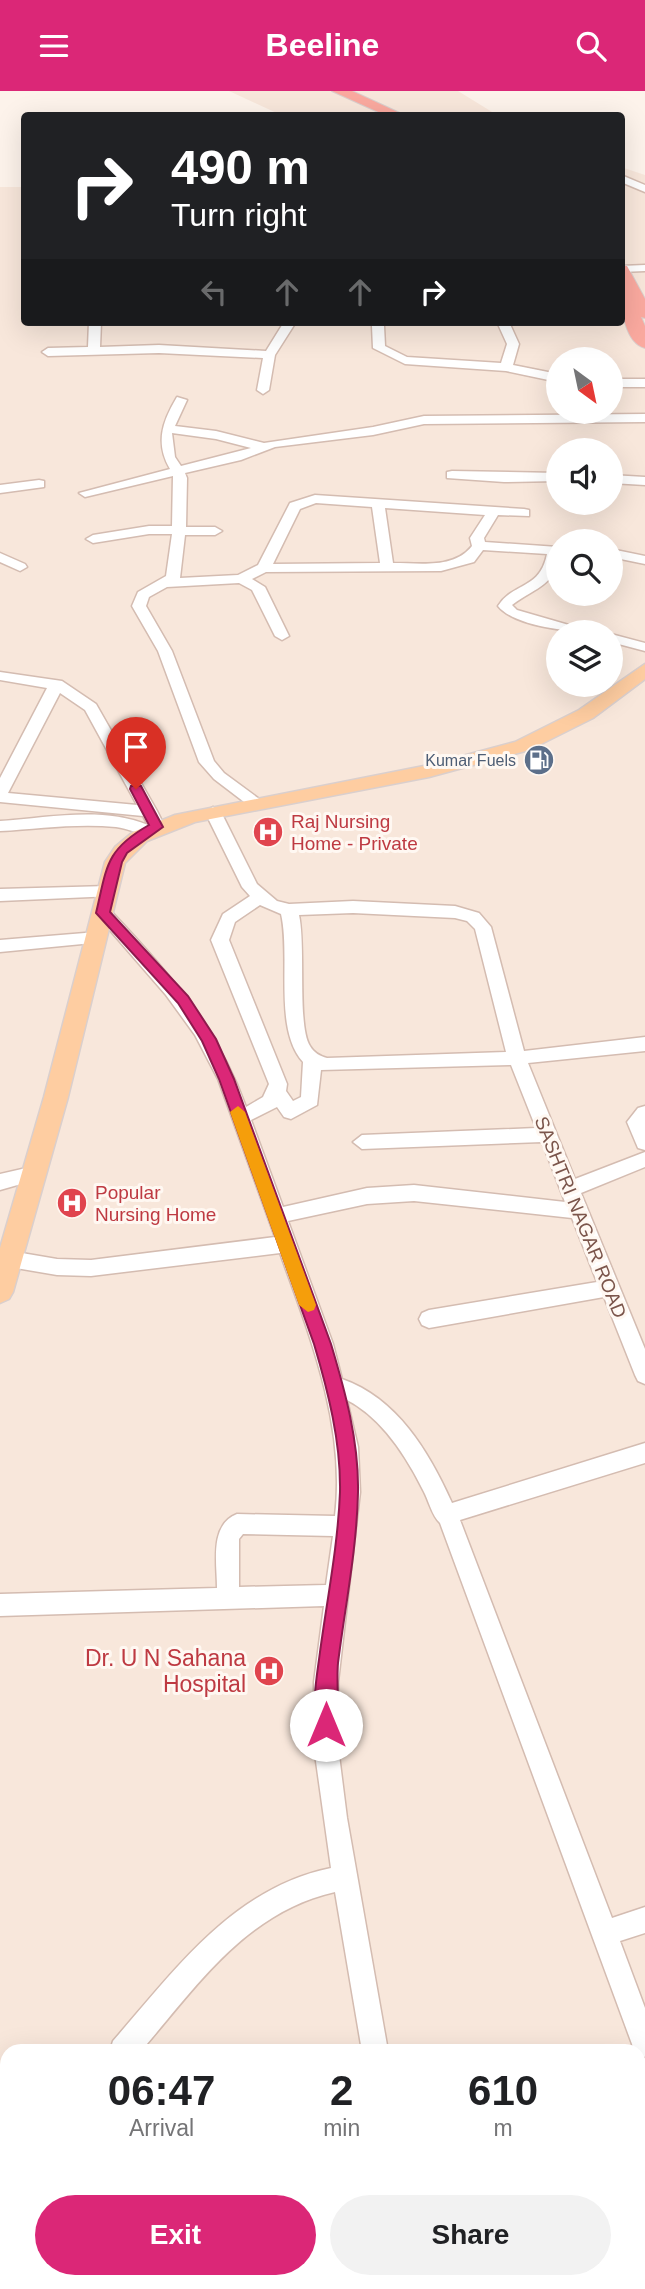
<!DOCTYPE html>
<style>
:root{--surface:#fff;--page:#f2f2f2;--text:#202124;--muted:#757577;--accent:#db2777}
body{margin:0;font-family:Arial,sans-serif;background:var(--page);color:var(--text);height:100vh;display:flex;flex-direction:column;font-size:26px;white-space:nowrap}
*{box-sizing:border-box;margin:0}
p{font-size:23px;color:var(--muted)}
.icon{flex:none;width:38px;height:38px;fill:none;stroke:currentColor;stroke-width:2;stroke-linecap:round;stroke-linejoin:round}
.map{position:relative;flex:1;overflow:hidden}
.side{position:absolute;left:0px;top:1953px;width:646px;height:245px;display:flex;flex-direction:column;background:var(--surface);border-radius:21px 21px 0 0;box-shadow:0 7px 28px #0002}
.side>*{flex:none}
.banner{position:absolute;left:21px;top:21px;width:604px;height:214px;border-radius:7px;box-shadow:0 7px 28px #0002;background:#202124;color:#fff;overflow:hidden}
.needle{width:46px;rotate:147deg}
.buttons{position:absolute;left:546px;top:256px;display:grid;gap:14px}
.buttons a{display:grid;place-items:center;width:77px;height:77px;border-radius:50%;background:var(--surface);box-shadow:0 7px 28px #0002;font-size:35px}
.pin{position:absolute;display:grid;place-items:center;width:60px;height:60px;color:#fff;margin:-72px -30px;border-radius:50% 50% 50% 0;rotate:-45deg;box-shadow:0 0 7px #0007}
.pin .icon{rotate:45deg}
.me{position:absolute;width:77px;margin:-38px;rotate:0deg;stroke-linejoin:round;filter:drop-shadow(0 0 5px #0008)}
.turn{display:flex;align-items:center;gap:24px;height:147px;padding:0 35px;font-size:32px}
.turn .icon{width:91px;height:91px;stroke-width:2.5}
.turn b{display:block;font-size:49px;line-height:60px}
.lanes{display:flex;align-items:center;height:66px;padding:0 35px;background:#0003;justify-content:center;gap:35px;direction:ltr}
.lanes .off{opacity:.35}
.eta{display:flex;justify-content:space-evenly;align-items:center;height:119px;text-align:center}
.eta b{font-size:42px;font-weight:700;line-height:49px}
.button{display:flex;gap:14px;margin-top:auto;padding:14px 35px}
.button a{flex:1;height:80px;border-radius:42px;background:var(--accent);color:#fff;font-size:28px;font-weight:700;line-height:80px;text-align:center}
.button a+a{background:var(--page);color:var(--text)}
header{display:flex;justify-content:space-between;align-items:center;height:91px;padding:0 35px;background:var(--accent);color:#fff;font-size:32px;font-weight:700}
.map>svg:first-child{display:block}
.residential{fill:#f8e7db;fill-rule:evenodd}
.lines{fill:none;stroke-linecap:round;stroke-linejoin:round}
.minor-casing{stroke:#d4bcb1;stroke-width:3}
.major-casing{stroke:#dacfcd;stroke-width:3}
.highway-casing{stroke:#dacfcd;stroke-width:2}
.minor{fill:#fff;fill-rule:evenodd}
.major{fill:#fecda1;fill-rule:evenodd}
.highway{fill:#faa99f;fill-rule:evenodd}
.route{fill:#db2777;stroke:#8e194d;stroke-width:2}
.slow{fill:#f59e0b}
.labels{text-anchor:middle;stroke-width:6;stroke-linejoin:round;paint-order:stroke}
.far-service-label{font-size:16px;fill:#4e5e75;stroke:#fff8f2;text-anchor:end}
.health-label{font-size:19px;fill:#be3a42;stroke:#fff8f2;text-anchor:start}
.street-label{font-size:19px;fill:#7b554b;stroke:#fff8f2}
.near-health-label{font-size:23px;fill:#be3a42;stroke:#fff8f2;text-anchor:end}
</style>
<header><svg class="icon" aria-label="menu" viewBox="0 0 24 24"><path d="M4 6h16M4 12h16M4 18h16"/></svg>Beeline<svg class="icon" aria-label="search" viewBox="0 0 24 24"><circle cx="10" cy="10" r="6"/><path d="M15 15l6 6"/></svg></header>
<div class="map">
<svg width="645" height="2198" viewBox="0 0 645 2198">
<rect width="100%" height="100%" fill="#fdf3eb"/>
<!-- residential -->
<g class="residential">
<polygon points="229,0 458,0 497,24 281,24"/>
<path d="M621 76 645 84V2198H0V96H24V231H621ZM558 268H611V320H558ZM558 359H611V411H558ZM558 450H611V502H558ZM558 541H611V593H558ZM7 1960H639V2191H7Z"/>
</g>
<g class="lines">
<!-- minor casing -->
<g class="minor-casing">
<g id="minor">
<polygon points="621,84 645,94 645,101 621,91"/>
<polygon points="645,174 645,180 621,181 621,175"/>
<polygon points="89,231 101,231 100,256 159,254 266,260 284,231 296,231 275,264 269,299 263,303 257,299 263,267 159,262 48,265 42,261 48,257 88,256"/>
<polygon points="497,231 509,231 519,253 513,274 558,283 558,291 506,280 405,273 373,257 372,235 378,232 384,235 385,255 407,266 501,272 507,253"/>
<rect x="611" y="288" width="34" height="8"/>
<path d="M177 306 187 309 175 335 216 340 264 352 373 336 424 325 645 323V331L424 333 373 344 275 356 241 369 185 382 187 387 186 436H215L222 440 215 444H185L180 487 238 484 258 474 290 412 315 404 524 418 529 419V425L498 424 484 447 485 451 558 456C558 496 538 494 512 514L517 519 593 541C568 541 514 535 498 515 513 491 540 499 547 463L483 459 474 471 441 480 266 481 252 488 265 496 289 545 282 549 275 545 252 499 239 492 167 496 149 506 146 515 172 560 214 670 224 682 266 713 264 717H252L214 688 199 671 158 560 132 515 138 501 166 485 172 443H149L93 452 86 448 93 444 149 435H172L173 385 85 406 79 402 170 378C155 352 162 331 177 306ZM172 342 216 348 251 357 181 375 175 366ZM316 412 372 416 380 472 273 473 300 418ZM385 417 485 424 470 447 472 455C454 478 420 472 393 472Z"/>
<polygon points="452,380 558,382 558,390 504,391 447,387 447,381"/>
<polygon points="611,384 645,386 645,394 611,392"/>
<polygon points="39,389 44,390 44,396 0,402 0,394"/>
<polygon points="611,458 645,465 645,473 611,466"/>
<polygon points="0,462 25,473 27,476 20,480 0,471"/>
<polygon points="611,543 645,552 645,560 611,551"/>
<path d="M0 581 62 590 96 613 157 720 165 736C151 752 134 738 116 736 77 732 38 738 0 740V730C48 727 102 715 148 734L143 725 0 711V687L47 597 0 589ZM60 602 85 619 137 714 8 702Z"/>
<path d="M213 716 221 721 257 793 277 810 289 813 353 810 455 815 479 822 491 836 524 960 645 946V960L528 972 575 1088 645 1061V1076L581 1102 645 1258V1293L638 1290 635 1284 604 1206 429 1237 422 1234 419 1228 422 1222 429 1219 597 1191 572 1127 414 1110 367 1113 288 1130 333 1253 342 1288C397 1307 429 1361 452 1412L645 1352V1372L460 1429 612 1827 645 1816V1842L620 1850 645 1917V1966L634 1960 632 1953 440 1432C432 1425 429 1410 423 1399 406 1365 382 1327 347 1309L358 1356 360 1401 338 1591V1656L347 1727 388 1960H362L335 1801C246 1821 197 1895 141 1960H110L113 1950C175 1879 233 1797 331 1777L314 1656V1591L324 1515 0 1525V1503L217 1497C217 1472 209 1434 237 1423L335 1425C346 1335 310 1245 280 1162L91 1185 57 1184 10 1176 3 1174 0 1168 3 1162 10 1160 57 1168 91 1169 275 1146 218 988 195 944 166 904 95 822 97 818H109C166 878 218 937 246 1016L263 1006 269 993 211 849 223 823 250 805 242 796 205 721ZM260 814 281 823C291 866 273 938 303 971L301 1006 293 1010 286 1000 287 993 229 849 235 831ZM353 822 455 827 467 830 475 838 506 961 327 967C320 965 314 962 310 955 297 935 306 855 299 824ZM511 974 536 1037 362 1044 353 1051 362 1058 542 1051 565 1111 414 1094 367 1097 283 1116 251 1029 277 1016 284 1026 291 1028 317 1014 321 979ZM243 1443 333 1445 326 1494 239 1496V1448Z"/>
<polygon points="108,795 114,797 116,801 114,805 0,810 0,798"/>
<polygon points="97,841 103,843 105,847 103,851 0,861 0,849"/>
<polygon points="645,1015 645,1059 638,1057 627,1031 638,1017"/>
<polygon points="35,1075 42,1077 45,1082 42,1087 0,1099 0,1083"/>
<polygon points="44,2191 74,2191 72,2198 42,2198"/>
<polygon points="399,2191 429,2191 430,2198 400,2198"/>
</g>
</g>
<!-- major casing -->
<g class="major-casing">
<polygon id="major" points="645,573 645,588 593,627 529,659 429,686 195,731 147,750 125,772 68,1006 13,1201 9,1208 0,1212 0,1157 44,1006 105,771 115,756 133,741 175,724 429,674 515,651 579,619"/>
</g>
<!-- highway casing -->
<g class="highway-casing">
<g id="highway">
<polygon points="332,0 352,0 404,24 385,24"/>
<path d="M621 174 627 175 645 208V227L641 226 645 235V257C625 252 621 217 621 200L624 201Z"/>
</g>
</g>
<!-- minor -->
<use href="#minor" class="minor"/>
<!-- major -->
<use href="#major" class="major"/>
<!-- highway -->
<use href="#highway" class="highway"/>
</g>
<!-- route -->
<path class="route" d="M131 695H141L163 736 127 762 122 771 110 821 188 905 216 948 234 988 331 1253C345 1300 359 1350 358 1401 357 1457 345 1516 338 1572 336 1593 341 1622 333 1641L326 1644 319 1641C310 1619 317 1585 320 1561 327 1509 338 1454 340 1401 341 1351 328 1300 314 1253L219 988 202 950 178 912 96 822C107 776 105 759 149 734L130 698Z"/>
<!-- slow -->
<polygon class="slow" points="238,1015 245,1021 316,1214 314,1219 308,1221 299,1214 230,1021"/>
<!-- icons -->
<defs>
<g id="fuel-disc" transform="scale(1.575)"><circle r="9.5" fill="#5c6f8a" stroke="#fff8f2"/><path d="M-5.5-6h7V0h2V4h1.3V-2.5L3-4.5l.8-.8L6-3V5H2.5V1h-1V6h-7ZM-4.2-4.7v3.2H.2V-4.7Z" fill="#fff"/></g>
<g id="hospital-disc" transform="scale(1.575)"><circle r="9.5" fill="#e0444e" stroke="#fff8f2"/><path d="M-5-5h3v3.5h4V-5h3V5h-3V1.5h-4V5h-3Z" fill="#fff"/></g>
</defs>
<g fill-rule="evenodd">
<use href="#fuel-disc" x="539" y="669"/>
<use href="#hospital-disc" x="268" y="741"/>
<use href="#hospital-disc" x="72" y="1112"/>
<use href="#hospital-disc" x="269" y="1580"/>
</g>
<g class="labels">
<!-- far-service labels -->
<g class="far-service-label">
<text x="516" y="675">Kumar Fuels</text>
</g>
<!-- health labels -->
<g class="health-label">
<text x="291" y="737">Raj Nursing<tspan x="291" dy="22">Home - Private</tspan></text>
<text x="95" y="1108">Popular<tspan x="95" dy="22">Nursing Home</tspan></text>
</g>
<!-- street labels -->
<g class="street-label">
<text transform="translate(581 1126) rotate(68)" y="7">SASHTRI NAGAR ROAD</text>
</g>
<!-- near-health labels -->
<g class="near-health-label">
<text x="246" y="1575">Dr. U N Sahana<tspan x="246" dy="26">Hospital</tspan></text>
</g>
</g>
</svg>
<div class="buttons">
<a><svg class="needle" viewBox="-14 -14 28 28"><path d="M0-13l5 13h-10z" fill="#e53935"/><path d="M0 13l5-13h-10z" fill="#757577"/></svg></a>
<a><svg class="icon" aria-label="sound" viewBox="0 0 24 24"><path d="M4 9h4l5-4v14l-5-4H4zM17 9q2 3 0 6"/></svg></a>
<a><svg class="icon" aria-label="search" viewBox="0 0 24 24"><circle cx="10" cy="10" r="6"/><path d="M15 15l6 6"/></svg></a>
<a><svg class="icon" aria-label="layers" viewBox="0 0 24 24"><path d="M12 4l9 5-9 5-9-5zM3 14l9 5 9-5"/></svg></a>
</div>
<div class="pin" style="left:136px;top:698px;background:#d93025"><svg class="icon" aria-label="arrive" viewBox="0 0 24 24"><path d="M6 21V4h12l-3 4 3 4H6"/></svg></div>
<svg class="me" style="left:326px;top:1634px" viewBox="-20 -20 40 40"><circle r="19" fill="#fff"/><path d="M0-13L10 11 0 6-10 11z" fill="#db2777"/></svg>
<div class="banner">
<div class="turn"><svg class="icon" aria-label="right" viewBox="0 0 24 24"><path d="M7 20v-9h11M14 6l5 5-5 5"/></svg><div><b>490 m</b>Turn right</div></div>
<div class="lanes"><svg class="icon off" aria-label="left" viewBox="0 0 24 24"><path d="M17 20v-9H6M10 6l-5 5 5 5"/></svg><svg class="icon off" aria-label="ahead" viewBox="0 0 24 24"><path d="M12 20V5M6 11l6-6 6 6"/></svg><svg class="icon off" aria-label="ahead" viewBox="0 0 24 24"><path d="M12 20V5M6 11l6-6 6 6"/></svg><svg class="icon" aria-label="right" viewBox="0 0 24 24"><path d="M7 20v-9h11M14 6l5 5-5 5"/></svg></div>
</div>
<section class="side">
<div class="eta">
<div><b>06:47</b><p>Arrival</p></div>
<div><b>2</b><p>min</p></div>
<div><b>610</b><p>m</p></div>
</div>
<div class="button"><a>Exit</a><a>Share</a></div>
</section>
</div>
